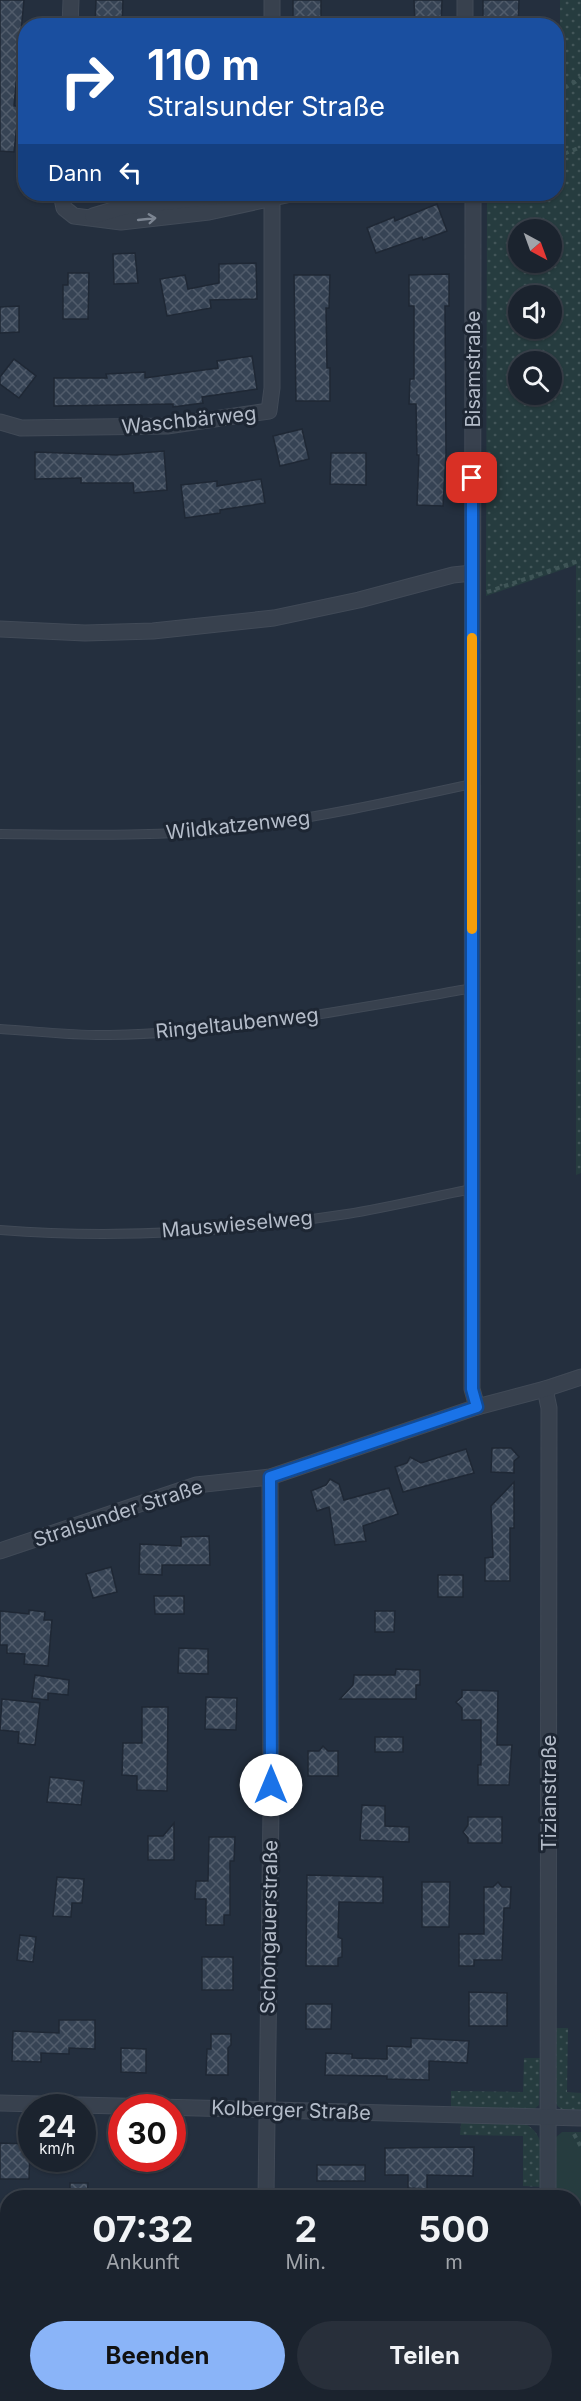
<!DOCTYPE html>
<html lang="de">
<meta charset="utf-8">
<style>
:root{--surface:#1b232e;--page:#282f3a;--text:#f1f3f6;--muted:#a0a4aa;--line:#39404a;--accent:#8ab4f8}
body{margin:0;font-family:Inter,sans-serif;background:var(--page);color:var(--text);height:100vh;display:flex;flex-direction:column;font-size:22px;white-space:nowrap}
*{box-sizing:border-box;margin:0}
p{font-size:20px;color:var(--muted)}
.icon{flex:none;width:33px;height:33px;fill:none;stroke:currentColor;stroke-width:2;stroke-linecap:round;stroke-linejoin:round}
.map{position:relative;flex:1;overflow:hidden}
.side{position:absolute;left:0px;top:2190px;width:582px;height:212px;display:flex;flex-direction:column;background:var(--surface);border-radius:24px 24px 0 0;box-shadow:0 2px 4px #0004,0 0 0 2px var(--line)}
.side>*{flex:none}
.guide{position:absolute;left:18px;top:18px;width:546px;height:183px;border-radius:24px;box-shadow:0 2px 4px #0004,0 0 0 2px var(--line);background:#1a4fa0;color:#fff;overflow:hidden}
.needle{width:39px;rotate:139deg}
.fabs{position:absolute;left:508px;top:219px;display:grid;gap:12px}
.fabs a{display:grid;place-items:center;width:54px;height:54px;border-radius:50%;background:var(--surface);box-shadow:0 2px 4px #0004,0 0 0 2px var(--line);font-size:30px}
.speed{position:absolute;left:18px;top:2094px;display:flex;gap:12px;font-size:30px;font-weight:700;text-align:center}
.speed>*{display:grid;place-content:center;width:78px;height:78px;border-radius:50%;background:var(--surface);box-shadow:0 2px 4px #0004,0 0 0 2px var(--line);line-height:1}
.speed small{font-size:15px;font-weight:400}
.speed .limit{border:9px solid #d22;background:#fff;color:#111}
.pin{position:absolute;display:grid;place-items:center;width:51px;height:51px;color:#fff;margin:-26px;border-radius:12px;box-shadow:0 3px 9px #0006}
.me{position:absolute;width:66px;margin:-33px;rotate:0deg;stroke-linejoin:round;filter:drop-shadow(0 0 4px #0008)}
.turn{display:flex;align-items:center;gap:21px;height:126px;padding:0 30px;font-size:27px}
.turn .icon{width:78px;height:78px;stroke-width:2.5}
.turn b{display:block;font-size:42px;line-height:51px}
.then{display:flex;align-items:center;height:57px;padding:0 30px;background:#0003;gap:12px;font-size:22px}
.eta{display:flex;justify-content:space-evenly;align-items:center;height:102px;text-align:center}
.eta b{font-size:36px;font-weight:700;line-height:42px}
.primary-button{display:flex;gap:12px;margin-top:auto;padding:12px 30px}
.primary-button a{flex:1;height:69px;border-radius:36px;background:var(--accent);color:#111;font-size:24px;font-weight:700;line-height:69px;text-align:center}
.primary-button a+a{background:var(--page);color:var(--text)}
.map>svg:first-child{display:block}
.grass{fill:url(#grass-dots);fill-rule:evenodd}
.green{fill:#263c3f}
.building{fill:url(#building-cross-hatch);stroke:#1f2835;stroke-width:1.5}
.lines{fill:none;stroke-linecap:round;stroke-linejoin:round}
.service-casing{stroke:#414a57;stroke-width:10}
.minor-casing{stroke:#414a57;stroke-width:17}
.path{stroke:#3f5557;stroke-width:4;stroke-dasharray:4.5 4.5;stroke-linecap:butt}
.service{stroke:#38414e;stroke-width:8}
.minor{stroke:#38414e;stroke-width:15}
.oneway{stroke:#7c8592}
.route-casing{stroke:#114b97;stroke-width:15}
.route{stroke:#1a73e8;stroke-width:10}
.slow{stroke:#f59e0b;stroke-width:10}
.labels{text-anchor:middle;stroke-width:6;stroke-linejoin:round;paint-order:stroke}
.street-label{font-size:20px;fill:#b4bcc9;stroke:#1d2633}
</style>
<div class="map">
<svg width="581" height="2401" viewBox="0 0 581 2401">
<defs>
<pattern id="grass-dots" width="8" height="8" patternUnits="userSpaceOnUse" patternTransform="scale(1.5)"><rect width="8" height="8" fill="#263c3f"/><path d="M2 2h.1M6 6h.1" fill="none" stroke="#435659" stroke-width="1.8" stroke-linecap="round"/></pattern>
<pattern id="building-cross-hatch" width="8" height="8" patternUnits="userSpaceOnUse" patternTransform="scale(1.5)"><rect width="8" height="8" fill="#364354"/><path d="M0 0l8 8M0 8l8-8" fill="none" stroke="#515c6b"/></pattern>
</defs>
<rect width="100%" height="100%" fill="#242f3e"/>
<!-- grass -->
<g class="grass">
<path d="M560 0H581V1173L576 1175V565L486 596 487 194H556V71L560 70ZM519 230H552V262H519ZM519 296H552V328H519ZM519 362H552V394H519Z"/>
<path d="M553 2028H568L567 2092 581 2093V2112C569 2111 561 2113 555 2102Z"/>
<polygon points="524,2058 540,2058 539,2105 533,2110 451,2111 451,2091 523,2092"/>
<path d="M461 2122H522C549 2134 542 2162 542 2187L523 2186V2136L460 2135Z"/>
<polygon points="574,2318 581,2318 581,2343 575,2343"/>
</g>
<!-- green -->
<polygon class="green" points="562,2132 581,2132 581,2304 575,2304 574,2198 554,2198 554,2139"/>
<!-- building -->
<g class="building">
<polygon points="0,0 24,0 14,106 19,106 14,152 0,151"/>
<polygon points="96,0 123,0 122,25 95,24"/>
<rect x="293" y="0" width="28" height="26"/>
<polygon points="414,0 442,0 441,26 415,26"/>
<polygon points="483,0 519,0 518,26 483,26"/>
<polygon points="437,204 447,231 423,240 422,237 376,253 367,228 394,217 395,221"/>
<polygon points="135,253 138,283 114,284 113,254"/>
<polygon points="256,263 257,299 210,300 211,308 167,316 160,279 185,275 188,289 219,283 219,264"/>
<polygon points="68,273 89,273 88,319 63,319 63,285 68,285"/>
<polygon points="449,274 449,306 445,306 446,454 443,506 417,505 419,455 417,455 416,404 409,404 410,379 414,379 414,306 409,306 409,275"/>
<polygon points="294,275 330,275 329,308 326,308 327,368 330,368 330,401 296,401"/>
<polygon points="19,306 19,332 0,333 0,307"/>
<polygon points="252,356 257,389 202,397 203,403 173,407 173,404 54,406 54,378 107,378 106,374 145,372 145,378 218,368 217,361"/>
<polygon points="14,359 36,376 19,398 0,384 0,377"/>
<polygon points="302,429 309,459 280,466 273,436"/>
<polygon points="164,451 167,490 134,493 133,483 81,483 81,478 35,479 35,452 117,455"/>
<polygon points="331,453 366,453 366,485 330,484"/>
<polygon points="261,479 265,503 220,510 220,513 185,518 181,485 217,481 217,486"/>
<polygon points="492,1448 511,1448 519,1457 514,1461 514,1473 491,1472"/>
<polygon points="466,1449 474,1473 403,1492 395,1467 407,1463 410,1457 421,1463"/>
<polygon points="330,1479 339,1484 344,1500 389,1488 398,1514 363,1526 366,1541 335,1545 329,1507 317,1511 311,1491 326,1485"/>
<polygon points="514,1482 514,1528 510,1528 510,1581 485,1581 485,1558 493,1557 491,1506"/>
<polygon points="209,1536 210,1565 162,1565 162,1575 139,1574 140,1544 181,1546 181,1537"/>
<polygon points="111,1567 117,1592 93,1598 86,1574"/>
<rect x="438" y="1575" width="25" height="22"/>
<polygon points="154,1596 184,1596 184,1614 155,1614"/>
<polygon points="29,1610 45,1612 44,1620 52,1620 48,1666 24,1664 25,1654 7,1653 7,1645 0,1645 0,1611 29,1614"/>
<polygon points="375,1611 395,1611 394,1632 375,1632"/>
<polygon points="179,1648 208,1649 208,1674 178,1673"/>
<polygon points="396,1669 420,1670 420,1685 416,1685 416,1699 340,1699 353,1685 354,1675 395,1675"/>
<polygon points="35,1675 69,1680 68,1695 48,1693 48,1700 32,1698"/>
<polygon points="462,1690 498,1691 497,1745 512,1745 509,1785 478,1785 478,1765 481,1765 481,1720 462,1720 462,1708 456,1702 462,1697"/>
<polygon points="206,1697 237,1698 236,1730 205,1729"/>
<polygon points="2,1699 40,1703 35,1745 18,1743 19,1732 0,1730"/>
<polygon points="142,1707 168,1707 167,1791 137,1790 137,1776 122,1775 123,1743 142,1743"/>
<rect x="375" y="1737" width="28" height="15"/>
<polygon points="323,1746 328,1751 338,1751 338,1776 308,1776 308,1751 319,1751"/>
<polygon points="50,1777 84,1781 81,1805 47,1802"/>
<polygon points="362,1805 385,1806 385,1826 409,1827 409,1842 360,1840"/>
<polygon points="468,1817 502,1817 502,1843 468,1843 468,1838 463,1832 468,1825"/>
<polygon points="174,1823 174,1860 148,1860 148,1836 163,1836"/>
<polygon points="209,1837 235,1837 234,1861 230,1861 230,1915 224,1915 224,1925 206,1925 206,1899 195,1899 196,1881 208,1881"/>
<polygon points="307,1875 383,1877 383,1903 339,1902 338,1937 342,1939 342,1957 338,1958 338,1966 306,1966"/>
<polygon points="57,1877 84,1879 82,1903 72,1903 71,1917 53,1916"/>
<polygon points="422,1882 450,1882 449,1927 422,1927"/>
<polygon points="498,1882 502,1887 511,1887 510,1908 504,1908 502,1960 474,1960 474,1966 459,1966 459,1934 484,1934 484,1887 493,1887"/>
<polygon points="20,1935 36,1937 33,1962 17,1960"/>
<rect x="202" y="1957" width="31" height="33"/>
<polygon points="469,1992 507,1993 507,2026 469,2026"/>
<polygon points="306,2004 332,2004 331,2029 306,2029"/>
<polygon points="59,2020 95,2020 95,2049 69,2048 69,2054 41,2053 41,2062 12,2061 13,2031 59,2033"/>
<polygon points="211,2034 231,2034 231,2045 228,2048 228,2075 206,2075 207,2049 211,2049"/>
<polygon points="411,2038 469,2041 467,2063 429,2061 429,2080 387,2079 387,2076 325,2075 326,2053 352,2054 352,2058 387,2059 387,2046 411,2047"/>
<polygon points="121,2048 146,2049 146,2073 121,2072"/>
<polygon points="0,2143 30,2144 29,2179 0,2179"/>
<polygon points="474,2147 473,2176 427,2175 427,2189 408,2188 408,2175 385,2175 385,2148"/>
<rect x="317" y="2165" width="48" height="16"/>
<polygon points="70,2183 88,2183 87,2198 70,2198"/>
</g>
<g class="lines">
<!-- service casing -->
<g class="service-casing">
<g id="service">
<path d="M0 834C80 835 159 837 238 828 317 818 394 801 472 784"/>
<path d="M0 1029C36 1031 73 1036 110 1035 232 1033 352 1009 473 988"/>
<path d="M0 1230C115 1239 233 1232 347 1214 389 1207 431 1197 472 1189"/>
</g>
</g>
<!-- minor casing -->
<g class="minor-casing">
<g id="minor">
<polyline points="272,0 272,26"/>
<polyline points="70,26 71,0"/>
<polyline points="465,26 465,0"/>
<polyline points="61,194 64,208 74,216 121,222 209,212 291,194"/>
<polyline points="473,194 472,1389 477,1407"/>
<polyline points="93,216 123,207 238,194"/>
<polyline points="0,422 21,428 167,426 269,411 272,388 272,194"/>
<polyline points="0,629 85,633 153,631 274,618 359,600 453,575 472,573"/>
<polyline points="545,1389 549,1408 548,2198"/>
<polyline points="0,1551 196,1485 270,1477 477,1407 545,1389 581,1377"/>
<polyline points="0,2103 581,2118"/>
<polyline points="266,2198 271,1808 270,1477"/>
<polyline points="574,2312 581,2312"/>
<polyline points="265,2401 265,2394"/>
<polyline points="545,2401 545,2394"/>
</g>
</g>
<!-- path -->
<g class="path">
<polyline points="556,92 575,82 581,77"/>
<polyline points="556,157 581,147"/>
<polyline points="487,592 581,560"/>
<polyline points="574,2134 581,2147"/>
<polyline points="574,2293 581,2289"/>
</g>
<!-- service -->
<use href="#service" class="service"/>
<!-- minor -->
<use href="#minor" class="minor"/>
</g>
<!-- one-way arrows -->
<defs><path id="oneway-shaft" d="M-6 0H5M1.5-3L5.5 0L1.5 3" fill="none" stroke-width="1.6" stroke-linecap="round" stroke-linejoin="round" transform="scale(1.5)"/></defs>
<use class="oneway" href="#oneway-shaft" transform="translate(147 219) rotate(-6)"/>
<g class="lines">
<!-- route casing -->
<g class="route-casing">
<polyline id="route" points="271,1785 270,1477 477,1407 472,1389 472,478"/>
</g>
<!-- route -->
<use href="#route" class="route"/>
<!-- slow -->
<polyline class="slow" points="472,638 472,929"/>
</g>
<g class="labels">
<!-- street labels -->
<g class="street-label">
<text transform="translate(473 369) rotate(-90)" y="7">Bisamstraße</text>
<text transform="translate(189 420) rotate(-6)" y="7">Waschbärweg</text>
<text transform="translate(238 825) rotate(-6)" y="7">Wildkatzenweg</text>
<text transform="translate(237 1023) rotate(-6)" y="7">Ringeltaubenweg</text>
<text transform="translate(237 1224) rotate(-5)" y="7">Mauswieselweg</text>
<text transform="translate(118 1513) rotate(-18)" y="7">Stralsunder Straße</text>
<text transform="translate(549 1793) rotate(-90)" y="7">Tizianstraße</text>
<text transform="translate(269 1927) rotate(-89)" y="7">Schongauerstraße</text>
<text transform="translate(291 2110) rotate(2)" y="7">Kolberger Straße</text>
</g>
</g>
</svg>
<div class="fabs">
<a><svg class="needle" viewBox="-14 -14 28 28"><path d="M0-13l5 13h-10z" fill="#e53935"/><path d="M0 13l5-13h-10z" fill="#a0a4aa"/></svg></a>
<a><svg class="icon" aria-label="sound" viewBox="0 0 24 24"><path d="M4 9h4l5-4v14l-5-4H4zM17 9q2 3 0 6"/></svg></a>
<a><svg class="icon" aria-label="search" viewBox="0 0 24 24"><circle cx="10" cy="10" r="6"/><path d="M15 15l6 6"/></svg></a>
</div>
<div class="speed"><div>24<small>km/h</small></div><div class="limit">30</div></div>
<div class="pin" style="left:472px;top:478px;background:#d93025"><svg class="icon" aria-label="arrive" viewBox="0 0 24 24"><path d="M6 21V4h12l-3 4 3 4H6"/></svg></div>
<svg class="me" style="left:271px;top:1785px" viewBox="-20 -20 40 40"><circle r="19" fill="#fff"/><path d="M0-13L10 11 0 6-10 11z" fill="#1a73e8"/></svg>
<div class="guide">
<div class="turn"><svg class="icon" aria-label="right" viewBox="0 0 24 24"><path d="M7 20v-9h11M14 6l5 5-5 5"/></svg><div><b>110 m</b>Stralsunder Straße</div></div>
<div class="then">Dann<svg class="icon" aria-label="left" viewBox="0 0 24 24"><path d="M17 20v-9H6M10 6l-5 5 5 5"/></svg></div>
</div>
<section class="side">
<div class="eta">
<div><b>07:32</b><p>Ankunft</p></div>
<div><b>2</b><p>Min.</p></div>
<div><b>500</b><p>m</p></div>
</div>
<div class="primary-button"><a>Beenden</a><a>Teilen</a></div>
</section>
</div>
